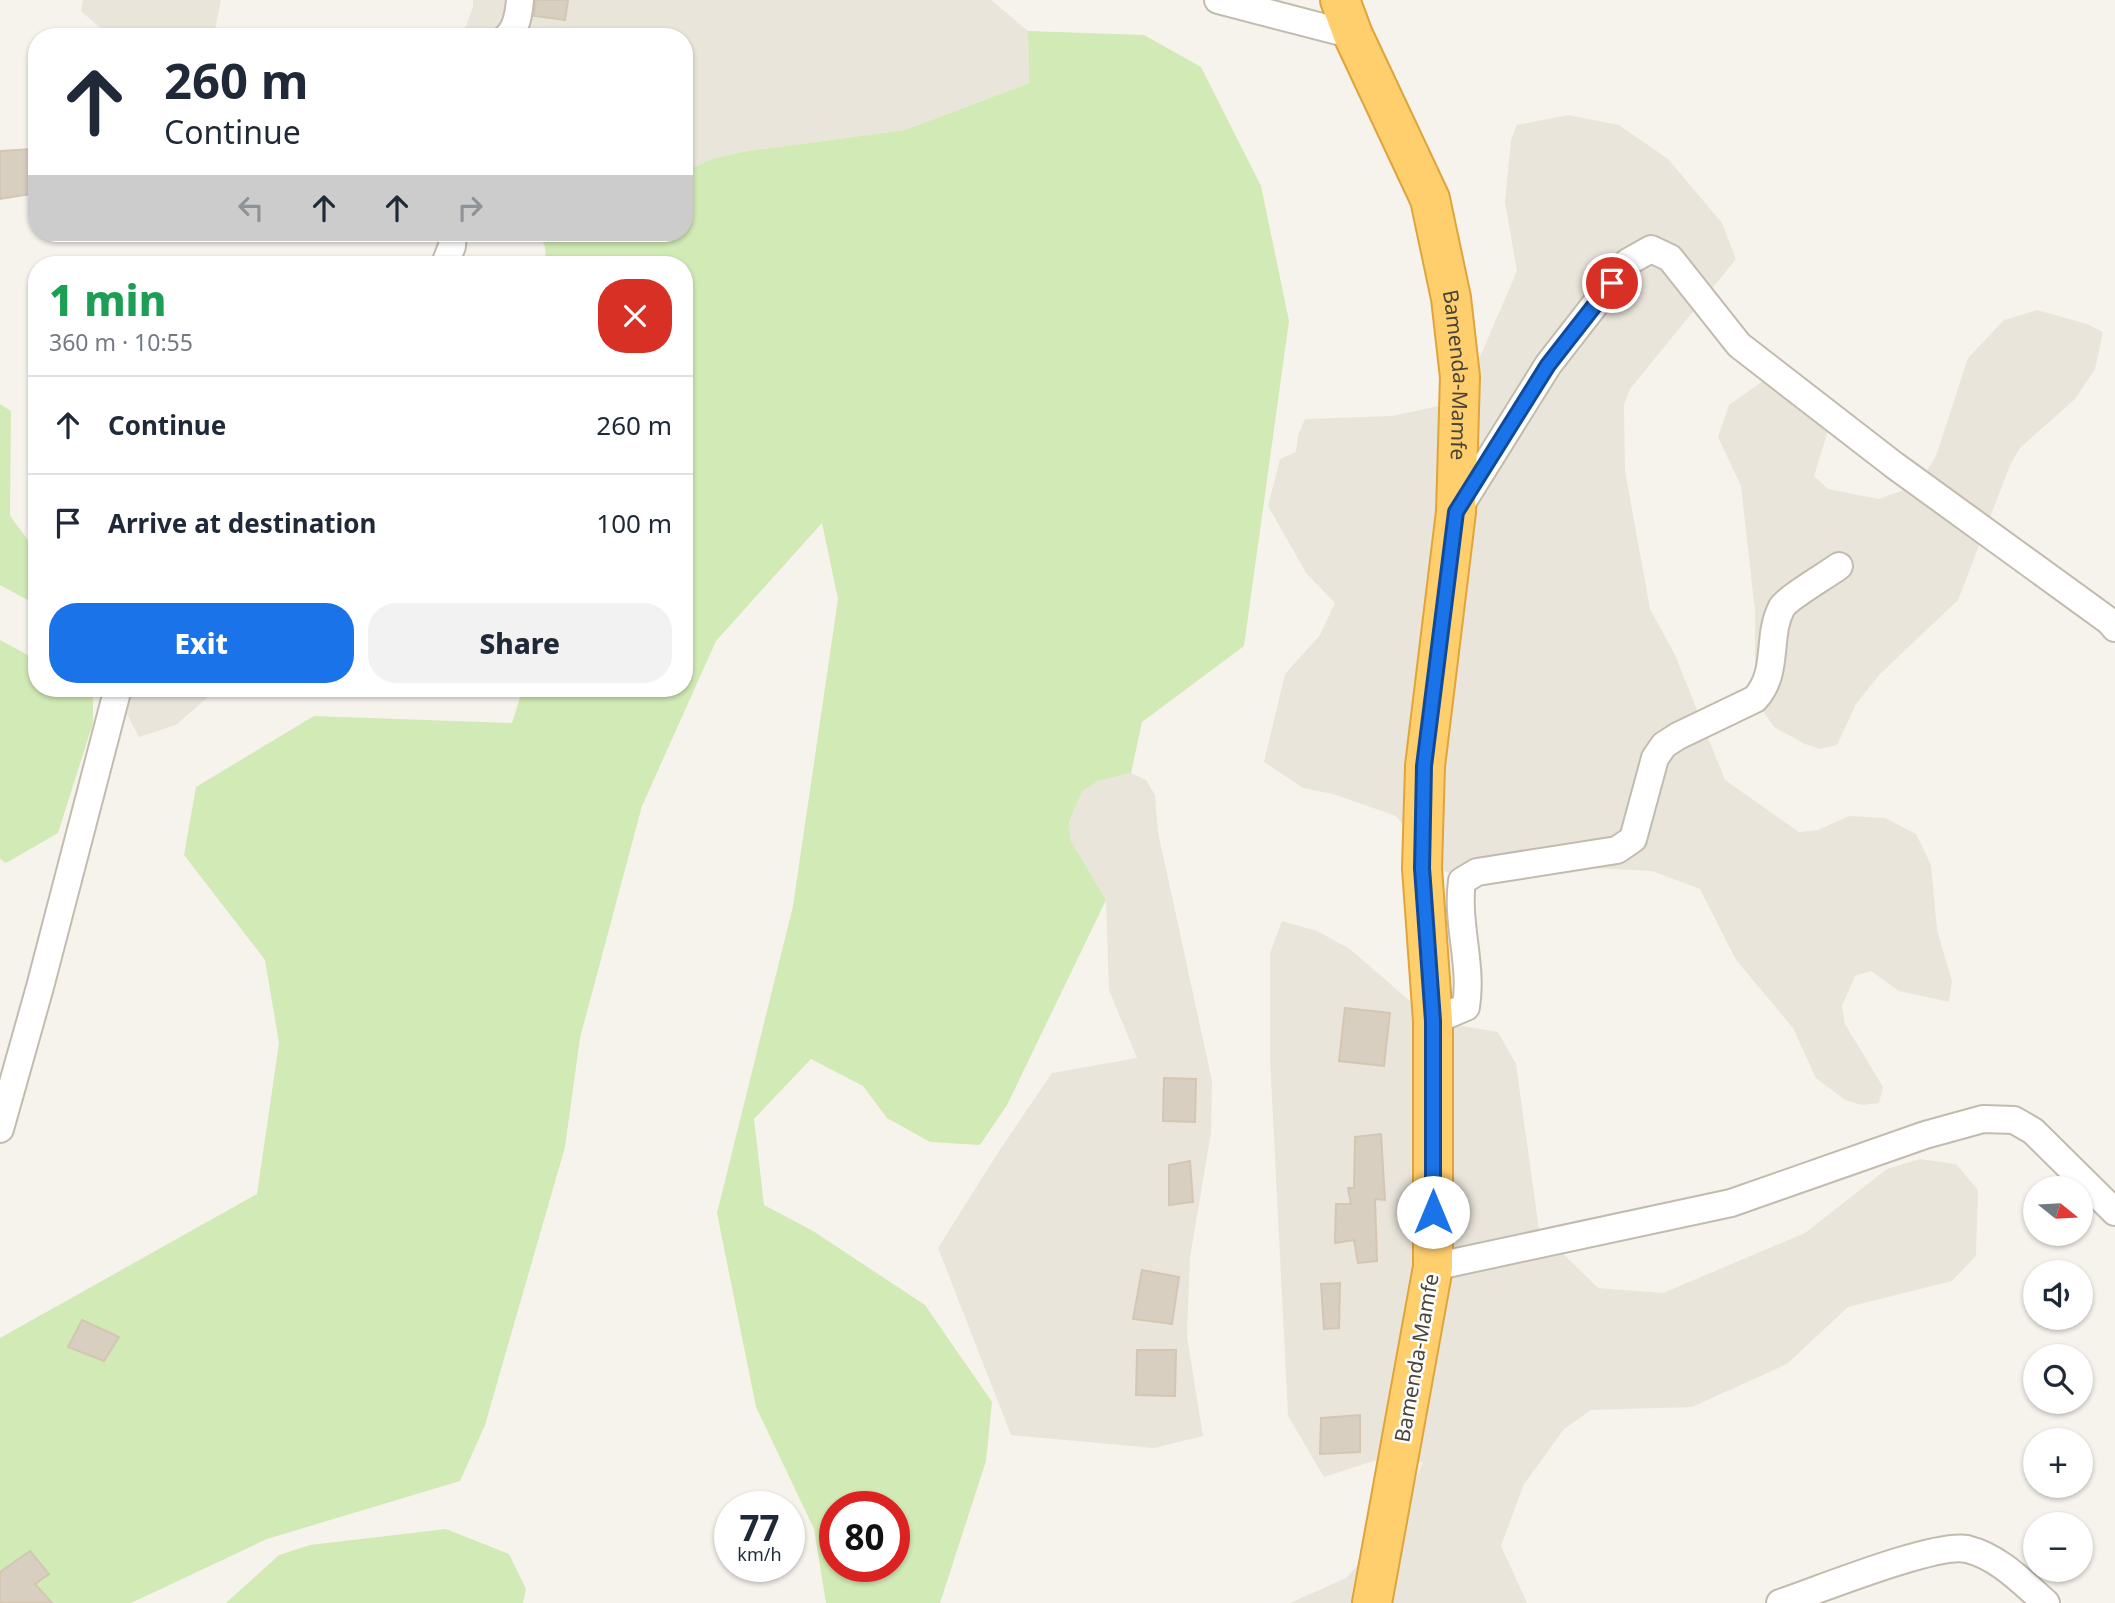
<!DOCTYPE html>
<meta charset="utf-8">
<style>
:root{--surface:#fff;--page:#f2f2f3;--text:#1f2937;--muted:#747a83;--line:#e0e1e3;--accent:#1a73e8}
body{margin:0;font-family:"Noto Sans",sans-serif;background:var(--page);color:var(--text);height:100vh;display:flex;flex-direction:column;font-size:26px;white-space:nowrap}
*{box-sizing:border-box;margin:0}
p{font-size:23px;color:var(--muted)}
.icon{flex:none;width:38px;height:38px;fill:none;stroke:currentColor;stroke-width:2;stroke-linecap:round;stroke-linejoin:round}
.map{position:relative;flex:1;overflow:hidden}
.panel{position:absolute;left:28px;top:256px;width:665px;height:441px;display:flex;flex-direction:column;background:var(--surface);border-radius:28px;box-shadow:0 2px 5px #0004}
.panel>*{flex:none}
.hud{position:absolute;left:28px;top:28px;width:665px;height:214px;border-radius:28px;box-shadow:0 2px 5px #0004;background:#fff;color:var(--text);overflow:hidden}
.needle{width:46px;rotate:108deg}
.fabs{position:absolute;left:2023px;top:1176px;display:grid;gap:14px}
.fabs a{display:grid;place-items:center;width:70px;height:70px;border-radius:50%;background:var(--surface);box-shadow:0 2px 5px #0004;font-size:35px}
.speed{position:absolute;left:714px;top:1491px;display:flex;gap:14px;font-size:35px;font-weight:700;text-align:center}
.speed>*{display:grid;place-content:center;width:91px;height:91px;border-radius:50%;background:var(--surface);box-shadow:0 2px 5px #0004;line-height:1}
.speed small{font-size:18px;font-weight:400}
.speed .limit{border:10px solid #d22;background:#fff;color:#111}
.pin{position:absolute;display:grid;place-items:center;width:60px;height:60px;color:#fff;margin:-30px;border:4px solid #fff;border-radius:50%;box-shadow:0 2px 7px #0007}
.me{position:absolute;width:77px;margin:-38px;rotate:0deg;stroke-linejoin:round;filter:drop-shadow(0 0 5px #0008)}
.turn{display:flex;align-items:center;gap:24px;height:147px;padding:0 21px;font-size:32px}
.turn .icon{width:91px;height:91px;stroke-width:2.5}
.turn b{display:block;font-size:49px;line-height:60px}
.lanes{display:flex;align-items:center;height:66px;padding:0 21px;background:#0003;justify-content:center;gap:35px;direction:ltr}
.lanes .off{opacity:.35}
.round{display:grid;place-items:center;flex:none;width:74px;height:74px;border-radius:28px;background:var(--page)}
.overview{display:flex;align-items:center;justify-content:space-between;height:119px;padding:0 21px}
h1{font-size:42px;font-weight:800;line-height:52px;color:#1e9e55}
.button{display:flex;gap:14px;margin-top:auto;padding:14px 21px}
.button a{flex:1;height:80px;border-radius:28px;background:var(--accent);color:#fff;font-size:28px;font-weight:800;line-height:80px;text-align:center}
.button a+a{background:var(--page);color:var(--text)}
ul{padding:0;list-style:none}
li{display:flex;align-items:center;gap:21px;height:98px;padding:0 21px;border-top:2px solid var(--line)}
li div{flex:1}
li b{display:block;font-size:26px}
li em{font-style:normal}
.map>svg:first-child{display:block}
.residential{fill:#eae5da}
.green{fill:#d2eab5;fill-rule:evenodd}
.building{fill:#d8cfc1;stroke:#d3c7b4;stroke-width:2}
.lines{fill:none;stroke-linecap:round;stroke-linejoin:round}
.minor-casing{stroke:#c2bbae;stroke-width:30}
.highway-casing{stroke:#e0a43c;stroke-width:42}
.minor{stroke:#fff;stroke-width:26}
.highway{stroke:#ffcf6e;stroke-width:38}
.route-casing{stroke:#114b97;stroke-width:18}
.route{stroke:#1a73e8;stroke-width:12}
.labels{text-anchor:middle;stroke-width:5;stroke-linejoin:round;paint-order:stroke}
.street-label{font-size:21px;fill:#4b4439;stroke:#fff}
</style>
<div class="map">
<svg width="2115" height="1603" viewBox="0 0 2115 1603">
<rect width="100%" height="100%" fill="#f6f3ec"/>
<!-- residential -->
<g class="residential">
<polygon points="83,0 221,0 215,29 165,37 124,37 106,33 81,11"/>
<polygon points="473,0 991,0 1028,31 1029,83 905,130 742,152 711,159 684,172 684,37 462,37 473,7"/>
<polygon points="1568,115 1619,125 1668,159 1722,223 1736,259 1630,389 1624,405 1625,471 1650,609 1675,655 1725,780 1799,832 1818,830 1849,816 1885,818 1916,834 1931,865 1937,930 1952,981 1949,1002 1899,991 1871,971 1855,976 1842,1006 1845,1024 1883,1087 1879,1103 1862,1105 1845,1100 1816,1078 1793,1028 1736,960 1700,889 1652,871 1614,869 1509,867 1462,881 1432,863 1396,816 1333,794 1303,788 1264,762 1285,674 1320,635 1335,603 1306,573 1268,506 1280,459 1296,452 1298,435 1305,419 1392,416 1448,404 1464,394 1517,271 1505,202 1511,140 1517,125"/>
<polygon points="2037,310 2087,324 2103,332 2095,369 2075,399 2020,448 2011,463 1958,600 1879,675 1856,704 1837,745 1820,749 1805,744 1774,727 1755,699 1755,611 1741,486 1718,437 1729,405 1763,381 1784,377 1830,424 1814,476 1828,489 1879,499 1912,487 1924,475 1936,456 1968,358 2004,320"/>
<polygon points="133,688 218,688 176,725 139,737 127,714"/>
<polygon points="1131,773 1146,780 1155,795 1158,832 1212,1081 1211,1133 1190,1258 1187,1337 1203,1436 1154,1448 1011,1435 938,1248 999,1151 1052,1073 1137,1058 1109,990 1106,900 1071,841 1069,822 1082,790 1098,781"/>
<polygon points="1282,921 1317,931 1350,949 1433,1021 1498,1032 1516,1064 1539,1230 1598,1288 1663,1293 1805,1233 1887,1169 1920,1159 1956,1164 1978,1190 1976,1256 1952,1281 1848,1307 1787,1364 1692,1407 1591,1410 1564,1429 1524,1484 1501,1546 1527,1603 1290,1603 1346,1578 1396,1524 1423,1462 1389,1456 1324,1477 1288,1416 1270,1059 1270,953"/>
</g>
<!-- green -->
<g class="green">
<path d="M1028 31 1144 35 1201 67 1261 186 1289 321 1244 646 1142 722 1131 773 1098 781 1082 791 1069 822 1071 841 1106 900 1007 1105 980 1145 930 1142 887 1118 863 1086 811 1059 754 1119 764 1205 813 1231 925 1305 992 1402 986 1461 940 1603H826L814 1529 756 1407 717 1213 793 906 838 599 822 523 716 641 642 806 580 1038 565 1147 485 1425 460 1481 267 1539 131 1603H0V1338L257 1194 279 1043 265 960 184 855 196 787 314 716 512 723 523 688H684V264H546L545 247 539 233H684V172L711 159 742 152 905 130 1029 83ZM835 1507H894V1566H835Z"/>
<polygon points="0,404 11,411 10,516 37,552 37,597 33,603 0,585"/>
<polygon points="0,640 37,660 37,688 88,688 93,691 93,723 58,833 6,863 0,859"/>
<polygon points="446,1529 509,1554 526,1589 523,1603 226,1603 279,1555 310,1545"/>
</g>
<!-- building -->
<g class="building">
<polygon points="536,0 568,0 565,20 534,16"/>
<polygon points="32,149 37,193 0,199 0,151"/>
<polygon points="1345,1008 1390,1013 1384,1066 1339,1061"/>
<polygon points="1164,1078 1196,1079 1195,1122 1163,1121"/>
<polygon points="1381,1134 1385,1200 1375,1199 1377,1261 1358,1263 1354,1240 1335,1243 1336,1204 1351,1204 1348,1188 1354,1188 1355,1137"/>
<polygon points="1190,1161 1193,1202 1169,1205 1169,1165"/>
<polygon points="1142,1270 1179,1277 1172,1324 1133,1319"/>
<polygon points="1340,1283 1339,1328 1324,1329 1321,1284"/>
<polygon points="82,1320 119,1337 104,1361 68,1347"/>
<polygon points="1137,1350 1176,1350 1175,1396 1136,1395"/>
<polygon points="1360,1415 1360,1452 1320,1454 1321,1418"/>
<polygon points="30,1551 49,1574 35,1584 52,1603 0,1603 0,1572"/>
</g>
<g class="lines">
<!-- minor casing -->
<g class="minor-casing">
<g id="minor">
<polyline points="1218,0 1353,35"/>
<path d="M507 37C517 28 519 12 520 0"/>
<polyline points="445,264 452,246 453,233"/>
<polyline points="1457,511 1548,365 1628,262 1651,249 1670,258 1739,345 1894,465 2109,621 2115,628"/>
<path d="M1433 1021 1466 1007C1473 965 1456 923 1462 881L1477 872 1617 850 1633 839 1655 758 1664 745 1678 736 1755 699C1780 672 1766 636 1782 607 1789 597 1827 575 1839 566"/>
<polyline points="0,1129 40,987 118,688"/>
<polyline points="1433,1267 1731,1203 1925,1135 1983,1119 2014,1120 2033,1131 2115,1212"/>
<path d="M1780 1603C1816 1591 1936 1542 1967 1549 1999 1557 2022 1582 2046 1603"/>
</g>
</g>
<!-- highway casing -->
<g class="highway-casing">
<g id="highway">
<path id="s1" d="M1340 0 1353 35 1430 199 1451 298 1460 377 1456 512 1425 766 1422 868 1433 1021V1267L1372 1603"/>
</g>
</g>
<!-- minor -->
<use href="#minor" class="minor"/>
<!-- highway -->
<use href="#highway" class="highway"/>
</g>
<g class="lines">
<!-- route casing -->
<g class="route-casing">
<polyline id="route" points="1433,1212 1433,1021 1422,868 1424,766 1456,512 1548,365 1612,283"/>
</g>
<!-- route -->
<use href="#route" class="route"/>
</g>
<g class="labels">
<!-- street labels -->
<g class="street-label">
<text dy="7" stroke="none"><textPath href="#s1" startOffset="397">Bamenda-Mamfe</textPath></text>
<text transform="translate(1417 1358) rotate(-80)" y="7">Bamenda-Mamfe</text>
</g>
</g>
</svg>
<div class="fabs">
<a><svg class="needle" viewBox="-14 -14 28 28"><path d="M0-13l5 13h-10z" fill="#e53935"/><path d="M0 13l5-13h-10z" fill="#747a83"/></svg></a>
<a><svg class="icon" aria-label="sound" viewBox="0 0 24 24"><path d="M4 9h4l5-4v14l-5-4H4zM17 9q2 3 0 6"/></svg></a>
<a><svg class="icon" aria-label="search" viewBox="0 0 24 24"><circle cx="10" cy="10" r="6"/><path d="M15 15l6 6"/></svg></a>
<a>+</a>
<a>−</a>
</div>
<div class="speed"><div>77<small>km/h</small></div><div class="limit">80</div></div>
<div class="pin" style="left:1612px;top:283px;background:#d93025"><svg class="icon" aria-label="arrive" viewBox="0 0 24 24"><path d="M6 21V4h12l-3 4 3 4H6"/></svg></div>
<svg class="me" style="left:1433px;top:1212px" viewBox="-20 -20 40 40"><circle r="19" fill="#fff"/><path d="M0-13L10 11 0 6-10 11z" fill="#1a73e8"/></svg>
<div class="hud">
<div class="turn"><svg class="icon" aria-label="ahead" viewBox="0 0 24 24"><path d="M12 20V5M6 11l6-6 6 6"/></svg><div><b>260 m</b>Continue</div></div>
<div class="lanes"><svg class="icon off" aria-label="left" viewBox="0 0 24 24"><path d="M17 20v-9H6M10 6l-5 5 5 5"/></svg><svg class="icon" aria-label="ahead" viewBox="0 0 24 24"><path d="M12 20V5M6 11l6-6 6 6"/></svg><svg class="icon" aria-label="ahead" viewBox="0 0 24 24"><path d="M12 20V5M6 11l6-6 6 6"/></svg><svg class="icon off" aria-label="right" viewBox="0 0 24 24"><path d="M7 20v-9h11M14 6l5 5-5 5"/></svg></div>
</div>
<section class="panel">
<div class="overview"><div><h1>1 min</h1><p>360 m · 10:55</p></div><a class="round" style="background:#d93025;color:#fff"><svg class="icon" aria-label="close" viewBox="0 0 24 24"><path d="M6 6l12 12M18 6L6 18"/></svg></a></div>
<ul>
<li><svg class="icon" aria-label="ahead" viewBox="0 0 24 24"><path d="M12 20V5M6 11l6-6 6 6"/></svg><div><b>Continue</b></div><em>260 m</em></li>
<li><svg class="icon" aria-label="arrive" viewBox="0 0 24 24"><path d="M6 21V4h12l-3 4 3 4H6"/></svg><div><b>Arrive at destination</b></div><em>100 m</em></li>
</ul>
<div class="button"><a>Exit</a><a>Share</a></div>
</section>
</div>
